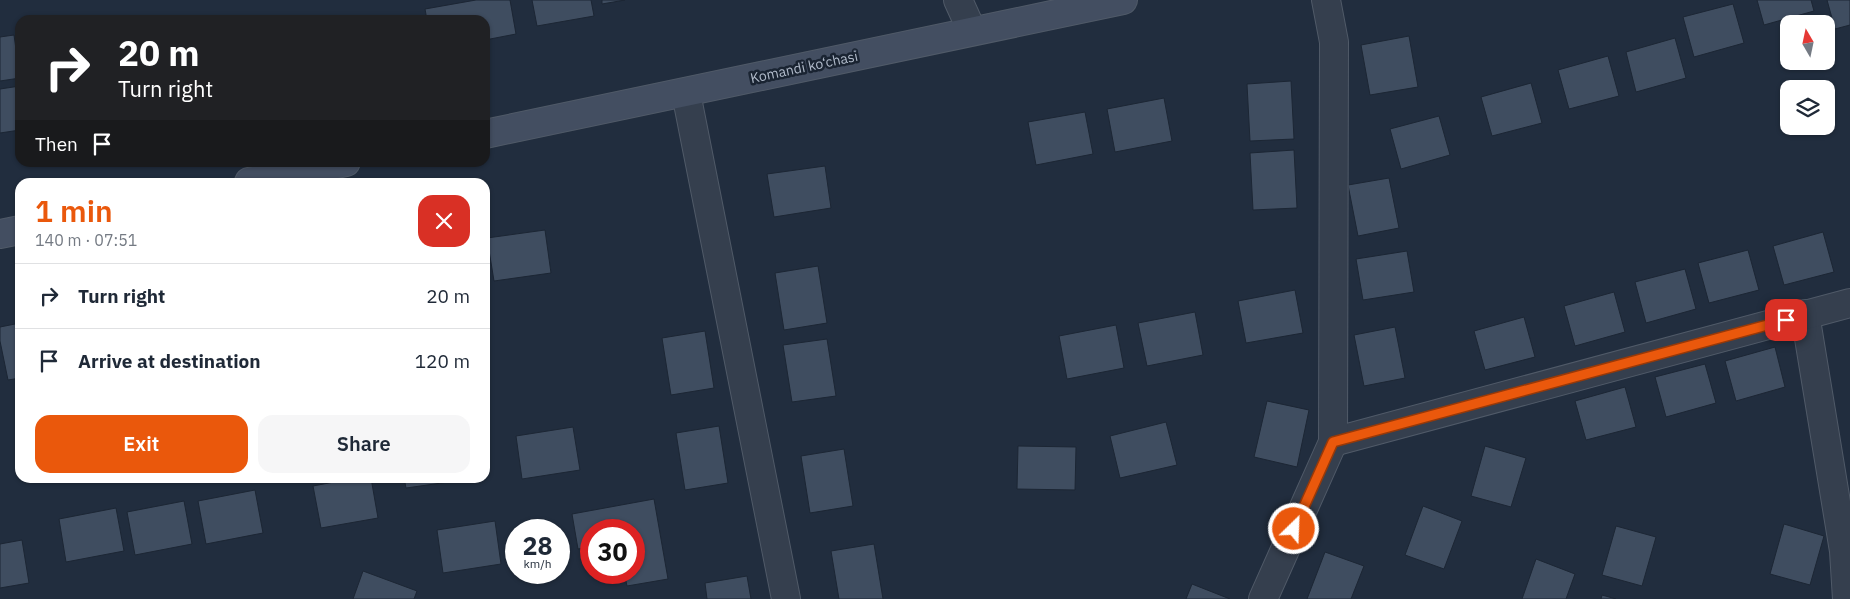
<!DOCTYPE html>
<meta charset="utf-8">
<style>
:root{--surface:#fff;--page:#f6f6f7;--text:#1f2937;--muted:#747a83;--line:#e0e1e3;--accent:#ea580c}
body{margin:0;font-family:"IBM Plex Sans",sans-serif;background:var(--page);color:var(--text);height:100vh;display:flex;flex-direction:column;font-size:19px;white-space:nowrap}
*{box-sizing:border-box;margin:0}
p{font-size:16px;color:var(--muted)}
.icon{flex:none;width:28px;height:28px;fill:none;stroke:currentColor;stroke-width:2;stroke-linecap:round;stroke-linejoin:round}
.map{position:relative;flex:1;overflow:hidden}
.side{position:absolute;left:15px;top:178px;width:475px;height:305px;display:flex;flex-direction:column;background:var(--surface);border-radius:15px;box-shadow:0 1px 4px #0004}
.side>*{flex:none}
.banner{position:absolute;left:15px;top:15px;width:475px;height:152px;border-radius:15px;box-shadow:0 1px 4px #0004;background:#202124;color:#fff;overflow:hidden}
.needle{width:32px;rotate:351deg}
.buttons{position:absolute;left:1780px;top:15px;display:grid;gap:10px}
.buttons a{display:grid;place-items:center;width:55px;height:55px;border-radius:10px;background:var(--surface);box-shadow:0 1px 4px #0004;font-size:25px}
.speed{position:absolute;left:505px;top:519px;display:flex;gap:10px;font-size:25px;font-weight:700;text-align:center}
.speed>*{display:grid;place-content:center;width:65px;height:65px;border-radius:50%;background:var(--surface);box-shadow:0 1px 4px #0004;line-height:1}
.speed small{font-size:12px;font-weight:400}
.speed .limit{border:8px solid #d22;background:#fff;color:#111}
.pin{position:absolute;display:grid;place-items:center;width:42px;height:42px;color:#fff;margin:-21px;border-radius:10px;box-shadow:0 2px 8px #0006}
.me{position:absolute;width:55px;margin:-28px;rotate:24deg;stroke-linejoin:round;filter:drop-shadow(0 0 4px #0008)}
.turn{display:flex;align-items:center;gap:18px;height:105px;padding:0 20px;font-size:22px}
.turn .icon{width:65px;height:65px;stroke-width:2.5}
.turn b{display:block;font-size:35px;line-height:42px}
.then{display:flex;align-items:center;height:48px;padding:0 20px;background:#0003;gap:10px;font-size:19px}
.round{display:grid;place-items:center;flex:none;width:52px;height:52px;border-radius:15px;background:var(--page)}
.head{display:flex;align-items:center;justify-content:space-between;height:85px;padding:0 20px}
h1{font-size:30px;font-weight:600;line-height:38px;color:var(--accent)}
.action{display:flex;gap:10px;margin-top:auto;padding:10px 20px}
.action a{flex:1;height:58px;border-radius:15px;background:var(--accent);color:#fff;font-size:20px;font-weight:600;line-height:58px;text-align:center}
.action a+a{background:var(--page);color:var(--text)}
ul{padding:0;list-style:none}
li{display:flex;align-items:center;gap:15px;height:65px;padding:0 20px;border-top:1px solid var(--line)}
li div{flex:1}
li b{display:block;font-size:19px}
li em{font-style:normal}
.map>svg:first-child{display:block}
.building{fill:#3f4d60;stroke:#1c2634}
.lines{fill:none;stroke-linecap:round;stroke-linejoin:round}
.minor-casing{stroke:#505a68;stroke-width:30}
.tertiary-casing{stroke:#505a68;stroke-width:30}
.secondary-casing{stroke:#505a68;stroke-width:30}
.minor{stroke:#353f4e;stroke-width:28}
.tertiary{stroke:#353f4e;stroke-width:28}
.secondary{stroke:#434e61;stroke-width:28}
.route-casing{stroke:#983908;stroke-width:12}
.route{stroke:#ea580c;stroke-width:9}
.labels{text-anchor:middle;stroke-width:5;stroke-linejoin:round;paint-order:stroke}
.street-label{font-size:14px;fill:#b0bac9;stroke:#1a2432}
</style>
<div class="map">
<svg width="1850" height="599" viewBox="0 0 1850 599">
<rect width="100%" height="100%" fill="#212d3e"/>
<!-- building -->
<g class="building">
<polygon points="476,0 510,0 516,34 485,40 485,20 427,20 425,9"/>
<polygon points="532,0 591,0 594,16 537,26"/>
<polygon points="602,0 625,0 602,4"/>
<polygon points="1757,0 1811,0 1814,11 1764,25"/>
<polygon points="1827,0 1850,0 1850,25 1835,29"/>
<polygon points="1733,4 1744,43 1694,57 1683,17"/>
<polygon points="14,35 20,78 0,81 0,37"/>
<polygon points="1409,36 1418,87 1370,95 1361,45"/>
<polygon points="1675,38 1686,78 1636,92 1626,52"/>
<polygon points="1608,56 1619,96 1569,109 1558,70"/>
<polygon points="1291,81 1294,139 1250,141 1247,84"/>
<polygon points="1531,83 1542,123 1492,136 1481,97"/>
<polygon points="20,86 20,130 0,133 0,89"/>
<polygon points="1164,98 1172,141 1115,152 1107,109"/>
<polygon points="1085,112 1093,154 1036,165 1028,122"/>
<polygon points="1439,116 1450,155 1401,169 1390,129"/>
<polygon points="1294,150 1297,208 1253,210 1250,153"/>
<polygon points="825,166 831,208 774,217 767,174"/>
<polygon points="1389,178 1399,228 1358,236 1348,185"/>
<polygon points="545,230 551,273 494,281 487,238"/>
<polygon points="1823,232 1834,272 1784,285 1773,246"/>
<polygon points="1748,250 1759,290 1709,303 1698,263"/>
<polygon points="1407,251 1414,292 1363,300 1356,259"/>
<polygon points="818,266 827,323 784,330 775,273"/>
<polygon points="1685,269 1696,309 1646,323 1635,282"/>
<polygon points="1295,290 1303,333 1246,343 1238,301"/>
<polygon points="1614,292 1625,332 1575,346 1564,306"/>
<polygon points="1195,312 1203,355 1147,366 1138,323"/>
<polygon points="1524,317 1535,357 1485,370 1474,331"/>
<polygon points="20,323 20,378 8,380 0,341 0,327"/>
<polygon points="1116,325 1124,368 1067,379 1059,336"/>
<polygon points="1395,327 1405,378 1364,386 1354,335"/>
<polygon points="705,331 714,388 671,395 662,338"/>
<polygon points="827,339 836,396 792,402 783,345"/>
<polygon points="1775,347 1785,387 1736,401 1725,361"/>
<polygon points="1705,364 1716,403 1666,417 1655,377"/>
<polygon points="1625,387 1636,427 1586,440 1575,401"/>
<polygon points="1267,401 1309,410 1297,467 1254,457"/>
<polygon points="1166,422 1177,465 1120,478 1110,436"/>
<polygon points="719,426 728,483 685,490 676,433"/>
<polygon points="573,427 580,470 522,479 516,436"/>
<polygon points="1018,446 1076,447 1075,490 1017,489"/>
<polygon points="1485,446 1526,458 1511,507 1471,496"/>
<polygon points="844,449 853,506 810,513 801,456"/>
<polygon points="355,478 371,478 378,518 321,528 313,486"/>
<polygon points="404,478 463,478 463,480 406,488"/>
<polygon points="255,490 263,533 206,544 198,501"/>
<polygon points="654,499 668,579 627,586 624,572 634,572 634,530 591,530 591,547 578,549 572,514"/>
<polygon points="184,501 192,544 135,555 127,512"/>
<polygon points="1423,506 1462,521 1444,569 1405,555"/>
<polygon points="116,508 124,551 66,562 59,519"/>
<polygon points="495,521 501,564 443,573 437,530"/>
<polygon points="1784,524 1824,536 1810,585 1770,574"/>
<polygon points="1616,526 1656,537 1642,586 1602,575"/>
<polygon points="22,540 29,583 0,588 0,544"/>
<polygon points="874,544 883,599 839,599 831,551"/>
<polygon points="1325,552 1364,566 1351,599 1307,599"/>
<polygon points="1536,559 1575,574 1566,599 1522,599"/>
<polygon points="363,571 417,591 414,599 353,599"/>
<polygon points="747,576 751,599 707,599 705,583"/>
<polygon points="1192,584 1230,599 1186,599"/>
<polygon points="1602,595 1616,599 1601,599"/>
</g>
<g class="lines">
<!-- minor casing -->
<g class="minor-casing">
<g id="minor">
<polyline points="686,93 786,599"/>
<polyline points="1805,314 1844,551 1847,599"/>
<polyline points="1333,442 1850,303"/>
<polyline points="1263,599 1333,442 1334,42 1326,0"/>
</g>
</g>
<!-- tertiary casing -->
<g class="tertiary-casing">
<polyline id="tertiary" points="958,0 972,31"/>
</g>
<!-- secondary casing -->
<g class="secondary-casing">
<g id="secondary">
<polyline points="485,134 1123,0"/>
<polyline points="249,182 346,162"/>
<polyline points="0,234 20,230"/>
</g>
</g>
<!-- minor -->
<use href="#minor" class="minor"/>
<!-- tertiary -->
<use href="#tertiary" class="tertiary"/>
<!-- secondary -->
<use href="#secondary" class="secondary"/>
</g>
<g class="lines">
<!-- route casing -->
<g class="route-casing">
<polyline id="route" points="1294,529 1333,442 1786,320"/>
</g>
<!-- route -->
<use href="#route" class="route"/>
</g>
<g class="labels">
<!-- street labels -->
<g class="street-label">
<text transform="translate(804 67) rotate(-12)" y="5">Komandi ko‘chasi</text>
</g>
</g>
</svg>
<div class="buttons">
<a><svg class="needle" viewBox="-14 -14 28 28"><path d="M0-13l5 13h-10z" fill="#e53935"/><path d="M0 13l5-13h-10z" fill="#747a83"/></svg></a>
<a><svg class="icon" aria-label="layers" viewBox="0 0 24 24"><path d="M12 4l9 5-9 5-9-5zM3 14l9 5 9-5"/></svg></a>
</div>
<div class="speed"><div>28<small>km/h</small></div><div class="limit">30</div></div>
<div class="pin" style="left:1786px;top:320px;background:#d93025"><svg class="icon" aria-label="arrive" viewBox="0 0 24 24"><path d="M6 21V4h12l-3 4 3 4H6"/></svg></div>
<svg class="me" style="left:1294px;top:529px" viewBox="-20 -20 40 40"><circle r="17" fill="#ea580c" stroke="#fff" stroke-width="3"/><path d="M0-11L8 9 0 5-8 9z" fill="#fff"/></svg>
<div class="banner">
<div class="turn"><svg class="icon" aria-label="right" viewBox="0 0 24 24"><path d="M7 20v-9h11M14 6l5 5-5 5"/></svg><div><b>20 m</b>Turn right</div></div>
<div class="then">Then<svg class="icon" aria-label="arrive" viewBox="0 0 24 24"><path d="M6 21V4h12l-3 4 3 4H6"/></svg></div>
</div>
<section class="side">
<div class="head"><div><h1>1 min</h1><p>140 m · 07:51</p></div><a class="round" style="background:#d93025;color:#fff"><svg class="icon" aria-label="close" viewBox="0 0 24 24"><path d="M6 6l12 12M18 6L6 18"/></svg></a></div>
<ul>
<li><svg class="icon" aria-label="right" viewBox="0 0 24 24"><path d="M7 20v-9h11M14 6l5 5-5 5"/></svg><div><b>Turn right</b></div><em>20 m</em></li>
<li><svg class="icon" aria-label="arrive" viewBox="0 0 24 24"><path d="M6 21V4h12l-3 4 3 4H6"/></svg><div><b>Arrive at destination</b></div><em>120 m</em></li>
</ul>
<div class="action"><a>Exit</a><a>Share</a></div>
</section>
</div>
